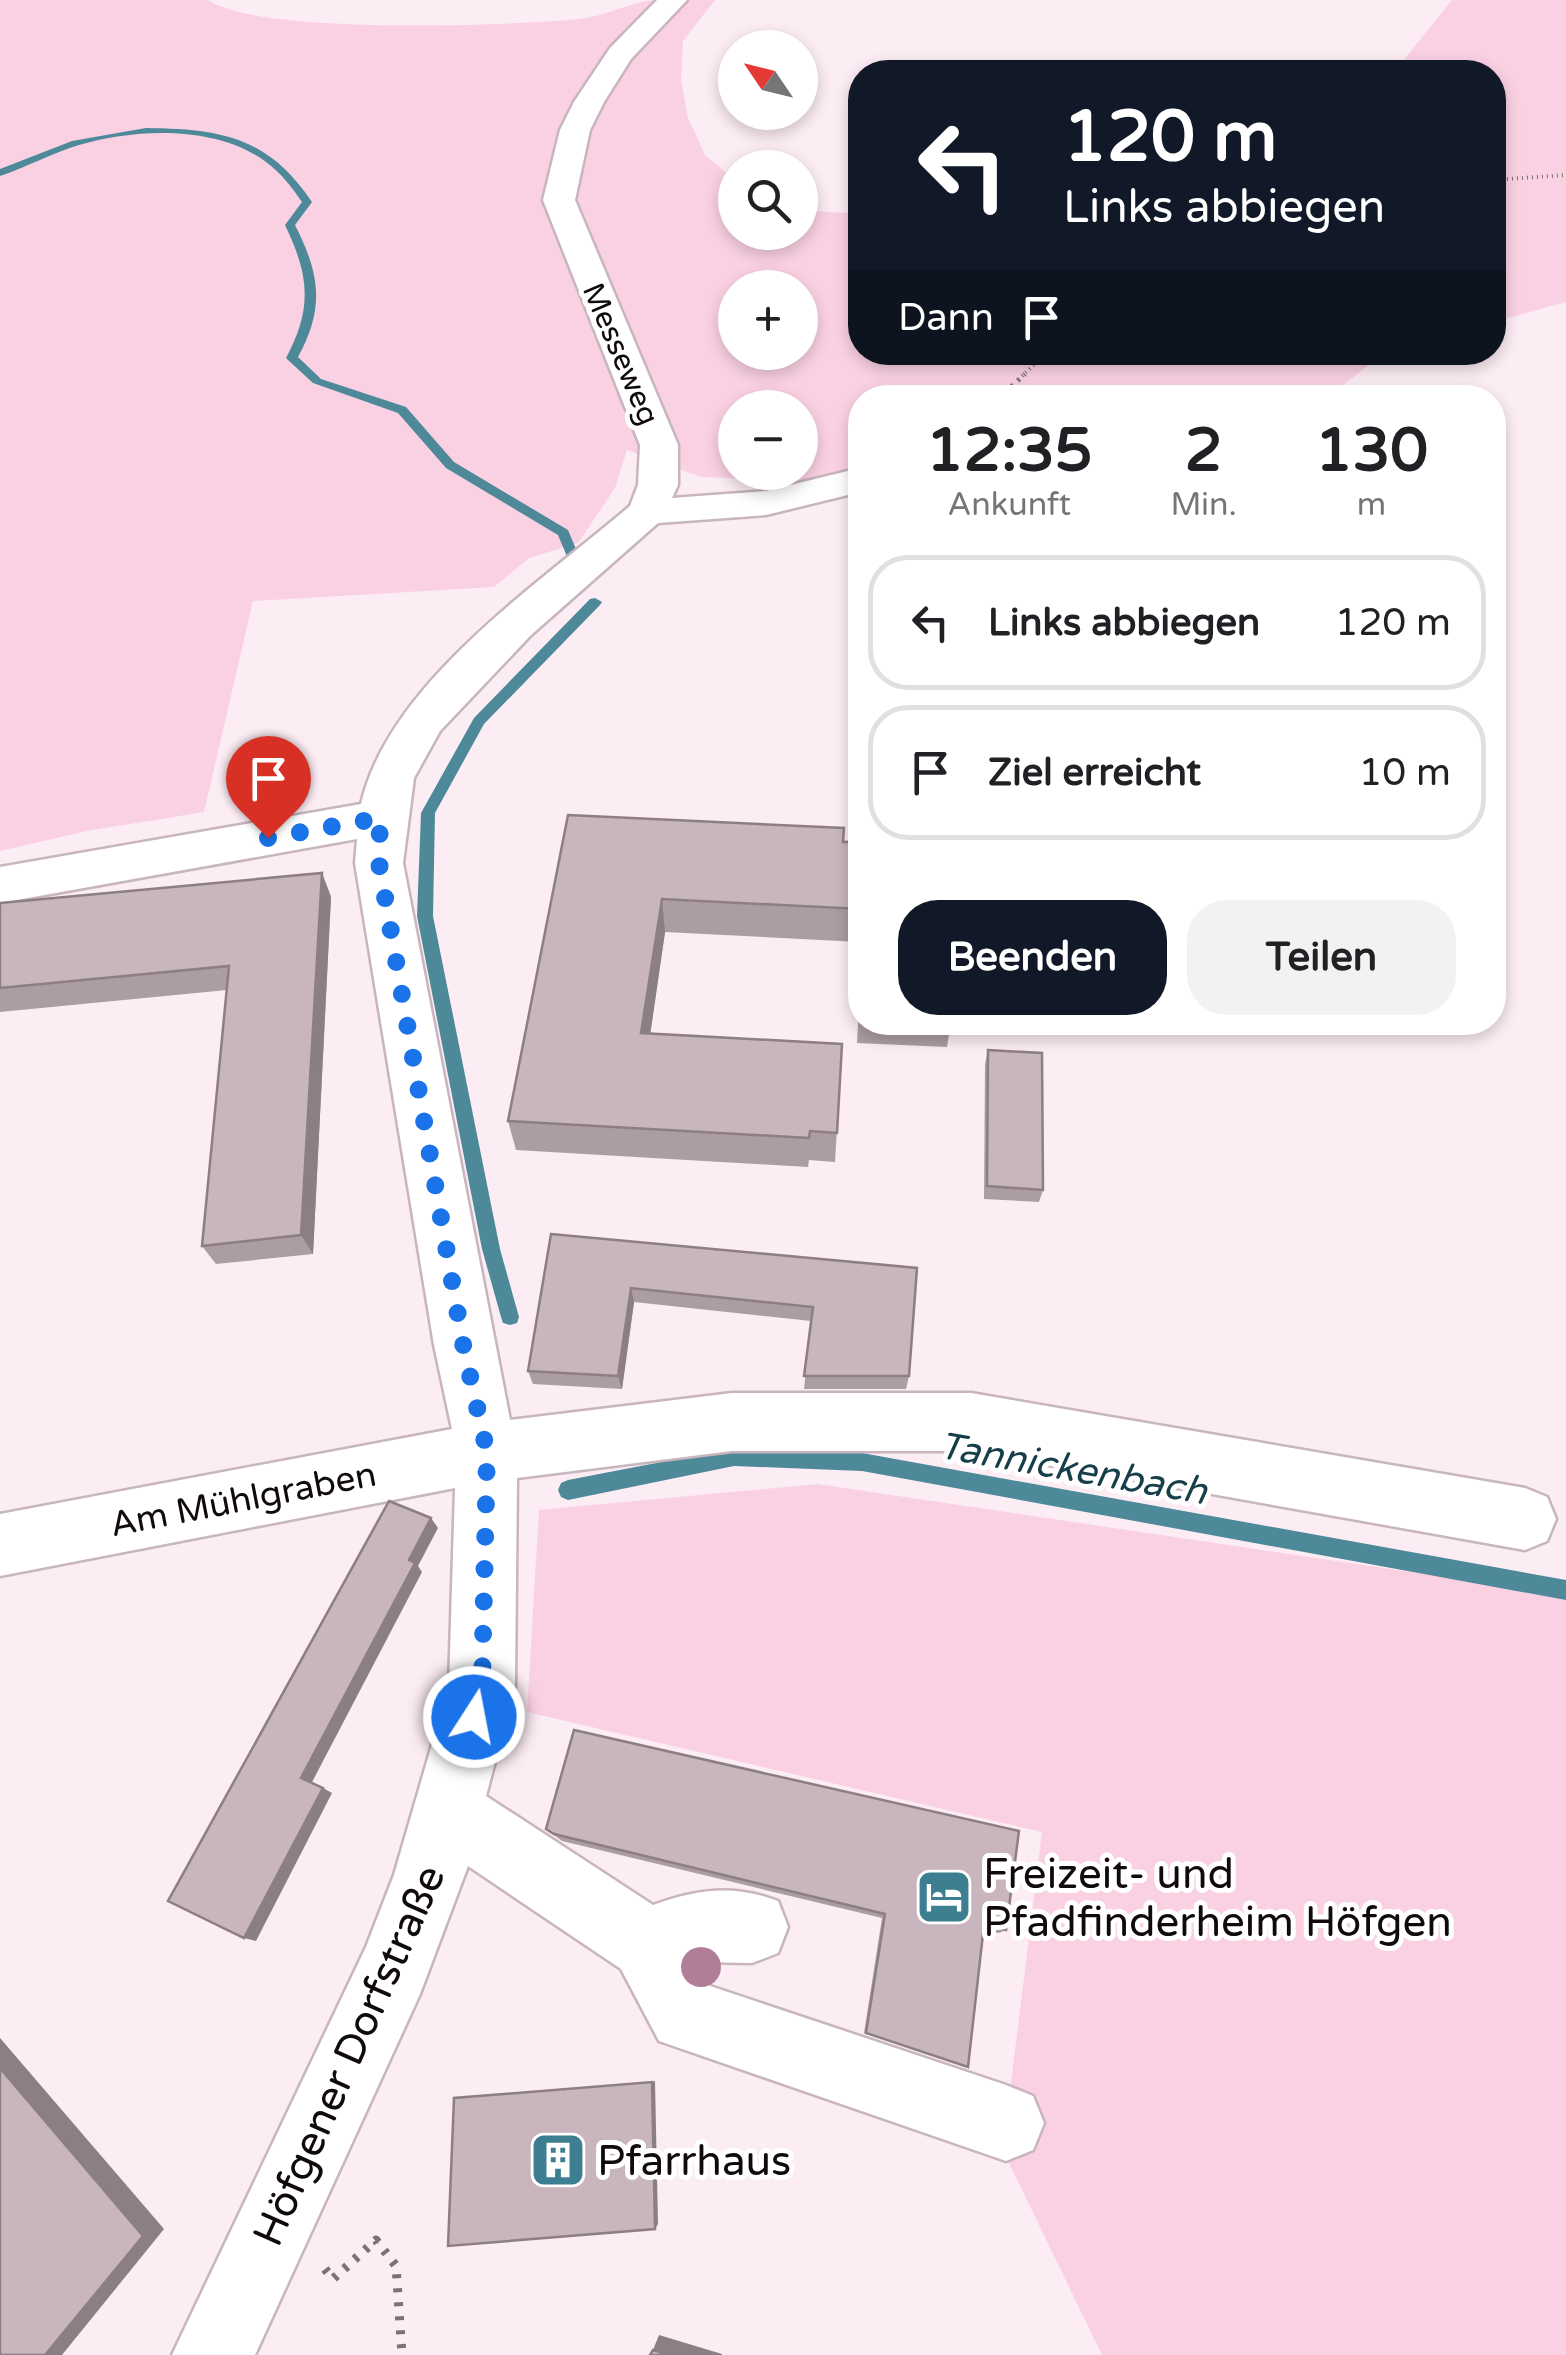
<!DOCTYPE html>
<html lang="de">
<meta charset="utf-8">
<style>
:root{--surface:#fff;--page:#f2f2f2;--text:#202124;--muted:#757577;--line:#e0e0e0;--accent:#111827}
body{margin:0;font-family:"Varela Round",sans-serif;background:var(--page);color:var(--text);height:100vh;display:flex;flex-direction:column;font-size:38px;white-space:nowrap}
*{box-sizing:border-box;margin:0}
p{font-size:32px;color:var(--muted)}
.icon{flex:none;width:55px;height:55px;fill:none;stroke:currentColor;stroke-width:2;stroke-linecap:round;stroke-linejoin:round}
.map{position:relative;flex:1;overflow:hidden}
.drawer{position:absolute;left:848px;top:385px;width:658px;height:650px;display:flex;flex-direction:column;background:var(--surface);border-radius:40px;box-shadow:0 5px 15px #0003}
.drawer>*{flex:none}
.banner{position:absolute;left:848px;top:60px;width:658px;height:305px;border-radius:40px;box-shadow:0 5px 15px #0003;background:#111827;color:#fff;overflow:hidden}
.needle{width:65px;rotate:305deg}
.tools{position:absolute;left:718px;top:30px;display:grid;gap:20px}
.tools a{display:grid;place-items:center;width:100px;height:100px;border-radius:50%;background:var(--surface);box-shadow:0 5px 15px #0003;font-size:50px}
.pin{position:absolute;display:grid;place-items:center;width:85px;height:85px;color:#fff;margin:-102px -42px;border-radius:50% 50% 50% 0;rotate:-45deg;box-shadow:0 0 10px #0007}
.pin .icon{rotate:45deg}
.me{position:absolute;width:110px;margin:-55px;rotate:11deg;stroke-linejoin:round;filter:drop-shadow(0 0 8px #0008)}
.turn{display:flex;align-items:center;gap:35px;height:210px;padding:0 50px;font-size:45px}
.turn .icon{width:130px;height:130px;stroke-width:2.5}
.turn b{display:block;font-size:70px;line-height:85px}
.then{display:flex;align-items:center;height:95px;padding:0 50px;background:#0003;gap:20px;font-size:38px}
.eta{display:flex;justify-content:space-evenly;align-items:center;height:170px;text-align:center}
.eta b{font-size:60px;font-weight:700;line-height:70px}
.primary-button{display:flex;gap:20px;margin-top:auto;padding:20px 50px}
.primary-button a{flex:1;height:115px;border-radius:40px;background:var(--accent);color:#fff;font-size:40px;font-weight:700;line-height:115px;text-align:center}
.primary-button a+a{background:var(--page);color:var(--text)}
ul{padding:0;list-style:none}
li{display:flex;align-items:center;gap:30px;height:135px;margin:0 20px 15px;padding:0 30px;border:5px solid var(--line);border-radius:40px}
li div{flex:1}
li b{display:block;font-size:38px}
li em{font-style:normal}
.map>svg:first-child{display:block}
.green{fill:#fad1e3;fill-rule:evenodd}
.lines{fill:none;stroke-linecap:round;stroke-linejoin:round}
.stream{fill:#4e899a;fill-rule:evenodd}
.minor-casing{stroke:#c8b5bd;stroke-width:5}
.path-far2{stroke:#7c7276;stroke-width:4;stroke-dasharray:1 4;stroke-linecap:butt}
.path-far1{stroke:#7c7276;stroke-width:5;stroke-dasharray:2.5 6;stroke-linecap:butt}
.path{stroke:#7c7276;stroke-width:9;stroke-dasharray:4 10;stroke-linecap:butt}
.minor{fill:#fff;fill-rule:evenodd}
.tree{fill:#b17e99}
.wall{fill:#ac9ca3}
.shaded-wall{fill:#8c7f84}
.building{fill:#c8b5bd;stroke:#8c7f84;stroke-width:2.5}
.route{stroke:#1a73e8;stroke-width:18;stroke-dasharray:0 32.4}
.labels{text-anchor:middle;stroke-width:10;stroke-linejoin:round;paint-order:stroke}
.far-street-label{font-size:30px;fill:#100a0d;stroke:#fff}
.street-label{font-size:35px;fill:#100a0d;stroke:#fff}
.water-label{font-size:38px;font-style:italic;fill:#163f49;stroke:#fff}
.near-poi-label{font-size:42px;fill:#100a0d;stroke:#fff;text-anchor:start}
.near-street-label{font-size:42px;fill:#100a0d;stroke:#fff}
</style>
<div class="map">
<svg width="1566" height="2355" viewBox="0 0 1566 2355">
<rect width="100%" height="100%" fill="#fcecf3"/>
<!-- green -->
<g class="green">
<path d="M0 0H208C258 35 511 26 580 19 603 16 624 6 646 1 667 0 693 0 715 0L683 41 681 79 688 118 705 155 735 180V232H800V210L860 214V352L1401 353 1369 365 1327 397 860 398V484L845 490 789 480 701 477 627 450 615 488 578 543 529 558 494 587 253 601 204 812 87 831 0 851ZM735 288H800V352H735ZM735 408H800V472H735Z"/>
<polygon points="1452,0 1566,0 1566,302 1493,322 1492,72 1394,72"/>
<polygon points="817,1484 1566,1595 1566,2355 1102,2355 1007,2159 1006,2123 1042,1832 527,1712 539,1510"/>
</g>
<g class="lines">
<!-- stream -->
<g class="stream">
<path d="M146 128C222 129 268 137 312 202L295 225C320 274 325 308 298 357L321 379 406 407 454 462 568 530 579 556 578 559H568L558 535 446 468 398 413 313 383 288 360 286 358C313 308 309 275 285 225L302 202C291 186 281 173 266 162 217 125 136 128 79 145 52 153 27 167 0 176V169L72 141Z"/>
<polygon points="595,598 602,602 600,605 484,724 435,813 433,916 500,1249 519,1317 517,1323 510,1325 503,1323 501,1317 482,1249 417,916 421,813 474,718 590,599"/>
<polygon points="734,1448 862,1453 1566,1580 1566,1600 862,1471 734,1466 568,1500 561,1497 558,1490 561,1483 568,1480"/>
</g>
<!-- minor casing -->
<g class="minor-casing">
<path id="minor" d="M657 0H687L631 59 604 102 590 130 575 200 678 445V485L672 498 766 491 860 468V492L766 515 658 523 531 635 440 731 414 778 403 863 510 1420 732 1393H971L1525 1488 1547 1497 1556 1519 1547 1541 1525 1550 971 1451H732L517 1478 515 1686 486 1796 653 1905C696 1889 734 1884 778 1901L788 1927 778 1953 752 1963 697 1962 710 1986 1006 2085 1033 2096 1044 2123 1033 2150 1006 2161 659 2041 621 1969 468 1866 420 1994 255 2355H172L366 1947 394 1875 449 1686 455 1488 0 1576V1514L452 1429 434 1345 355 863 357 839 0 903V867L361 804C389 683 539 584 630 506L638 485 640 445 543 200 560 130 574 102 610 48Z"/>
</g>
<!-- path-far2 -->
<g class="path-far2">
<polyline points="1492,180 1566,175"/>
<polyline points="1022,376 1048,352"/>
</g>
<!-- path-far1 -->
<polyline class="path-far1" points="999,398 1025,374"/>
<!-- path -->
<polyline class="path" points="325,2269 333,2279 376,2240 396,2266 402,2355"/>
<!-- minor -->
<use href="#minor" class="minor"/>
</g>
<!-- trees -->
<circle class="tree" cx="701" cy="1967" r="20"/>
<!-- wall -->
<g class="wall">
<polygon points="568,815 860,842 860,942 665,932 650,1034 842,1044 835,1162 809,1160 808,1167 516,1150 508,1121"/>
<polygon points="322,873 331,897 313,1254 216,1264 202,1246 227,990 0,1012 0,903"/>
<polygon points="860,987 860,1022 951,1022 947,1047 857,1043"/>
<polygon points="988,1050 1043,1190 1039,1202 984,1199 985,1064"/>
<polygon points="551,1234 917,1268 909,1376 906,1389 804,1389 811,1321 634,1302 622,1389 533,1384 528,1371"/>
<polygon points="546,1829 1006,1930 999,1933 984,1930 968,2067 864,2033 882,1918 562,1841"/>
</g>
<!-- shaded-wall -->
<g class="shaded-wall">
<polygon points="322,873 331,897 313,1254 301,1235"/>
<polygon points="662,899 665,932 646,1064 641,1033"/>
<polygon points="631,1288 634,1302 622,1389 618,1376"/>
<polygon points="431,1518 438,1528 418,1566 422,1572 311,1784 301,1778 409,1560"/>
<polygon points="323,1788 332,1793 256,1941 244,1938"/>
<polygon points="0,2038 164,2229 62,2355 45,2355 0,2068"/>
<polygon points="655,2081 658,2224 655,2229 652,2082"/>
<polygon points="659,2335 722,2354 722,2355 669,2355 653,2350"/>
</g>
<!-- building -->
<g class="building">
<polygon points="568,815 844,828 843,842 860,842 860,909 662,899 641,1033 842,1044 837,1133 810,1131 809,1138 508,1121"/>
<polygon points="322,873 301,1235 202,1246 229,966 0,988 0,903"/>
<polygon points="988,1050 1042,1053 1043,1190 987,1186"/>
<polygon points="551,1234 917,1268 909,1376 804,1376 813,1307 631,1288 618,1376 528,1371"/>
<polygon points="389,1501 431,1518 409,1560 415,1563 301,1778 323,1788 244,1938 168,1901"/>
<polygon points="574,1730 1019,1831 1006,1930 984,1925 968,2067 866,2033 885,1914 554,1834 546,1829"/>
<polygon points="0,2068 143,2236 45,2355 0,2355"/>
<polygon points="652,2082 655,2229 448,2246 454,2098"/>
<polygon points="653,2350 669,2355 650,2355"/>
</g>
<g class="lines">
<!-- route -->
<polyline class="route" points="268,838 380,818 379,863 463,1344 487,1452 482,1686 474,1717"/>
</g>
<!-- icons -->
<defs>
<g id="hotel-square" transform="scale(2.875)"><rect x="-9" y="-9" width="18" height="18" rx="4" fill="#3d7f90" stroke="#fff"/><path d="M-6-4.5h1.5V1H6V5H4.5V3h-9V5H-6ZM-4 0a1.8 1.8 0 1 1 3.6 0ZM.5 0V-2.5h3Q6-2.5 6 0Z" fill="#fff"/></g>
<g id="building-square" transform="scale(2.875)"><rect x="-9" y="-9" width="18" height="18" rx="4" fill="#3d7f90" stroke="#fff"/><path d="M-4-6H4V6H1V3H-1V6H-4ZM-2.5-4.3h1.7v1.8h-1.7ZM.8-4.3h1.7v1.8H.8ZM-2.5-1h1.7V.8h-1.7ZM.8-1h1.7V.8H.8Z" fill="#fff"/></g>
</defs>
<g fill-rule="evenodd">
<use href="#hotel-square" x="944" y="1897"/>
<use href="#building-square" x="558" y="2160"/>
</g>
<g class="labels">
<!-- far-street labels -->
<g class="far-street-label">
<text transform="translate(621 354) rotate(67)" y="10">Messeweg</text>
</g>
<!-- street labels -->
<g class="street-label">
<text transform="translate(243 1499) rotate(-11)" y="12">Am Mühlgraben</text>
</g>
<!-- water labels -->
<g class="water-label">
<text transform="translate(1073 1468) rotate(10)" y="13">Tannickenbach</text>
</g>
<!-- near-poi labels -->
<g class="near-poi-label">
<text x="983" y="1888">Freizeit- und<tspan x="983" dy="48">Pfadfinderheim Höfgen</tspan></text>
<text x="597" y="2175">Pfarrhaus</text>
</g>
<!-- near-street labels -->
<g class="near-street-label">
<text transform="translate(348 2055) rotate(-66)" y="15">Höfgener Dorfstraße</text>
</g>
</g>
</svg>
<div class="tools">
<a><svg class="needle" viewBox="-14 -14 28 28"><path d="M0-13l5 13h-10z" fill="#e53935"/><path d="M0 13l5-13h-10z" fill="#757577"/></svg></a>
<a><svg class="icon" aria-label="search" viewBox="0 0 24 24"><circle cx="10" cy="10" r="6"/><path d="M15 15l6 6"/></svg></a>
<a>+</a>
<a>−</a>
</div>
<div class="pin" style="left:268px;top:838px;background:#d93025"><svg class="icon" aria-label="arrive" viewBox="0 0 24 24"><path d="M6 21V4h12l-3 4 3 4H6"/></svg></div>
<svg class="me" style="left:474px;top:1717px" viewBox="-20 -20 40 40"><circle r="17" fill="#1a73e8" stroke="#fff" stroke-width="3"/><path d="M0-11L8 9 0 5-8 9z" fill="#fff"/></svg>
<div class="banner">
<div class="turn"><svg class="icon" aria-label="left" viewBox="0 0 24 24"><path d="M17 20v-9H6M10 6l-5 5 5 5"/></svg><div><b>120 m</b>Links abbiegen</div></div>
<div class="then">Dann<svg class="icon" aria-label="arrive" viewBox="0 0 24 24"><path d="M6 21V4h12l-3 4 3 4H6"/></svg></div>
</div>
<section class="drawer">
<div class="eta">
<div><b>12:35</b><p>Ankunft</p></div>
<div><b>2</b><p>Min.</p></div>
<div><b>130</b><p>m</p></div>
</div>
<ul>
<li><svg class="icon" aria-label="left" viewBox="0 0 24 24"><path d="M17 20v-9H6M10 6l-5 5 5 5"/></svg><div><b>Links abbiegen</b></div><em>120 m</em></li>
<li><svg class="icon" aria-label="arrive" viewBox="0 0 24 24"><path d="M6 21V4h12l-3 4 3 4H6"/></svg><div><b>Ziel erreicht</b></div><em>10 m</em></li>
</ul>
<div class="primary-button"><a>Beenden</a><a>Teilen</a></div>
</section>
</div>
